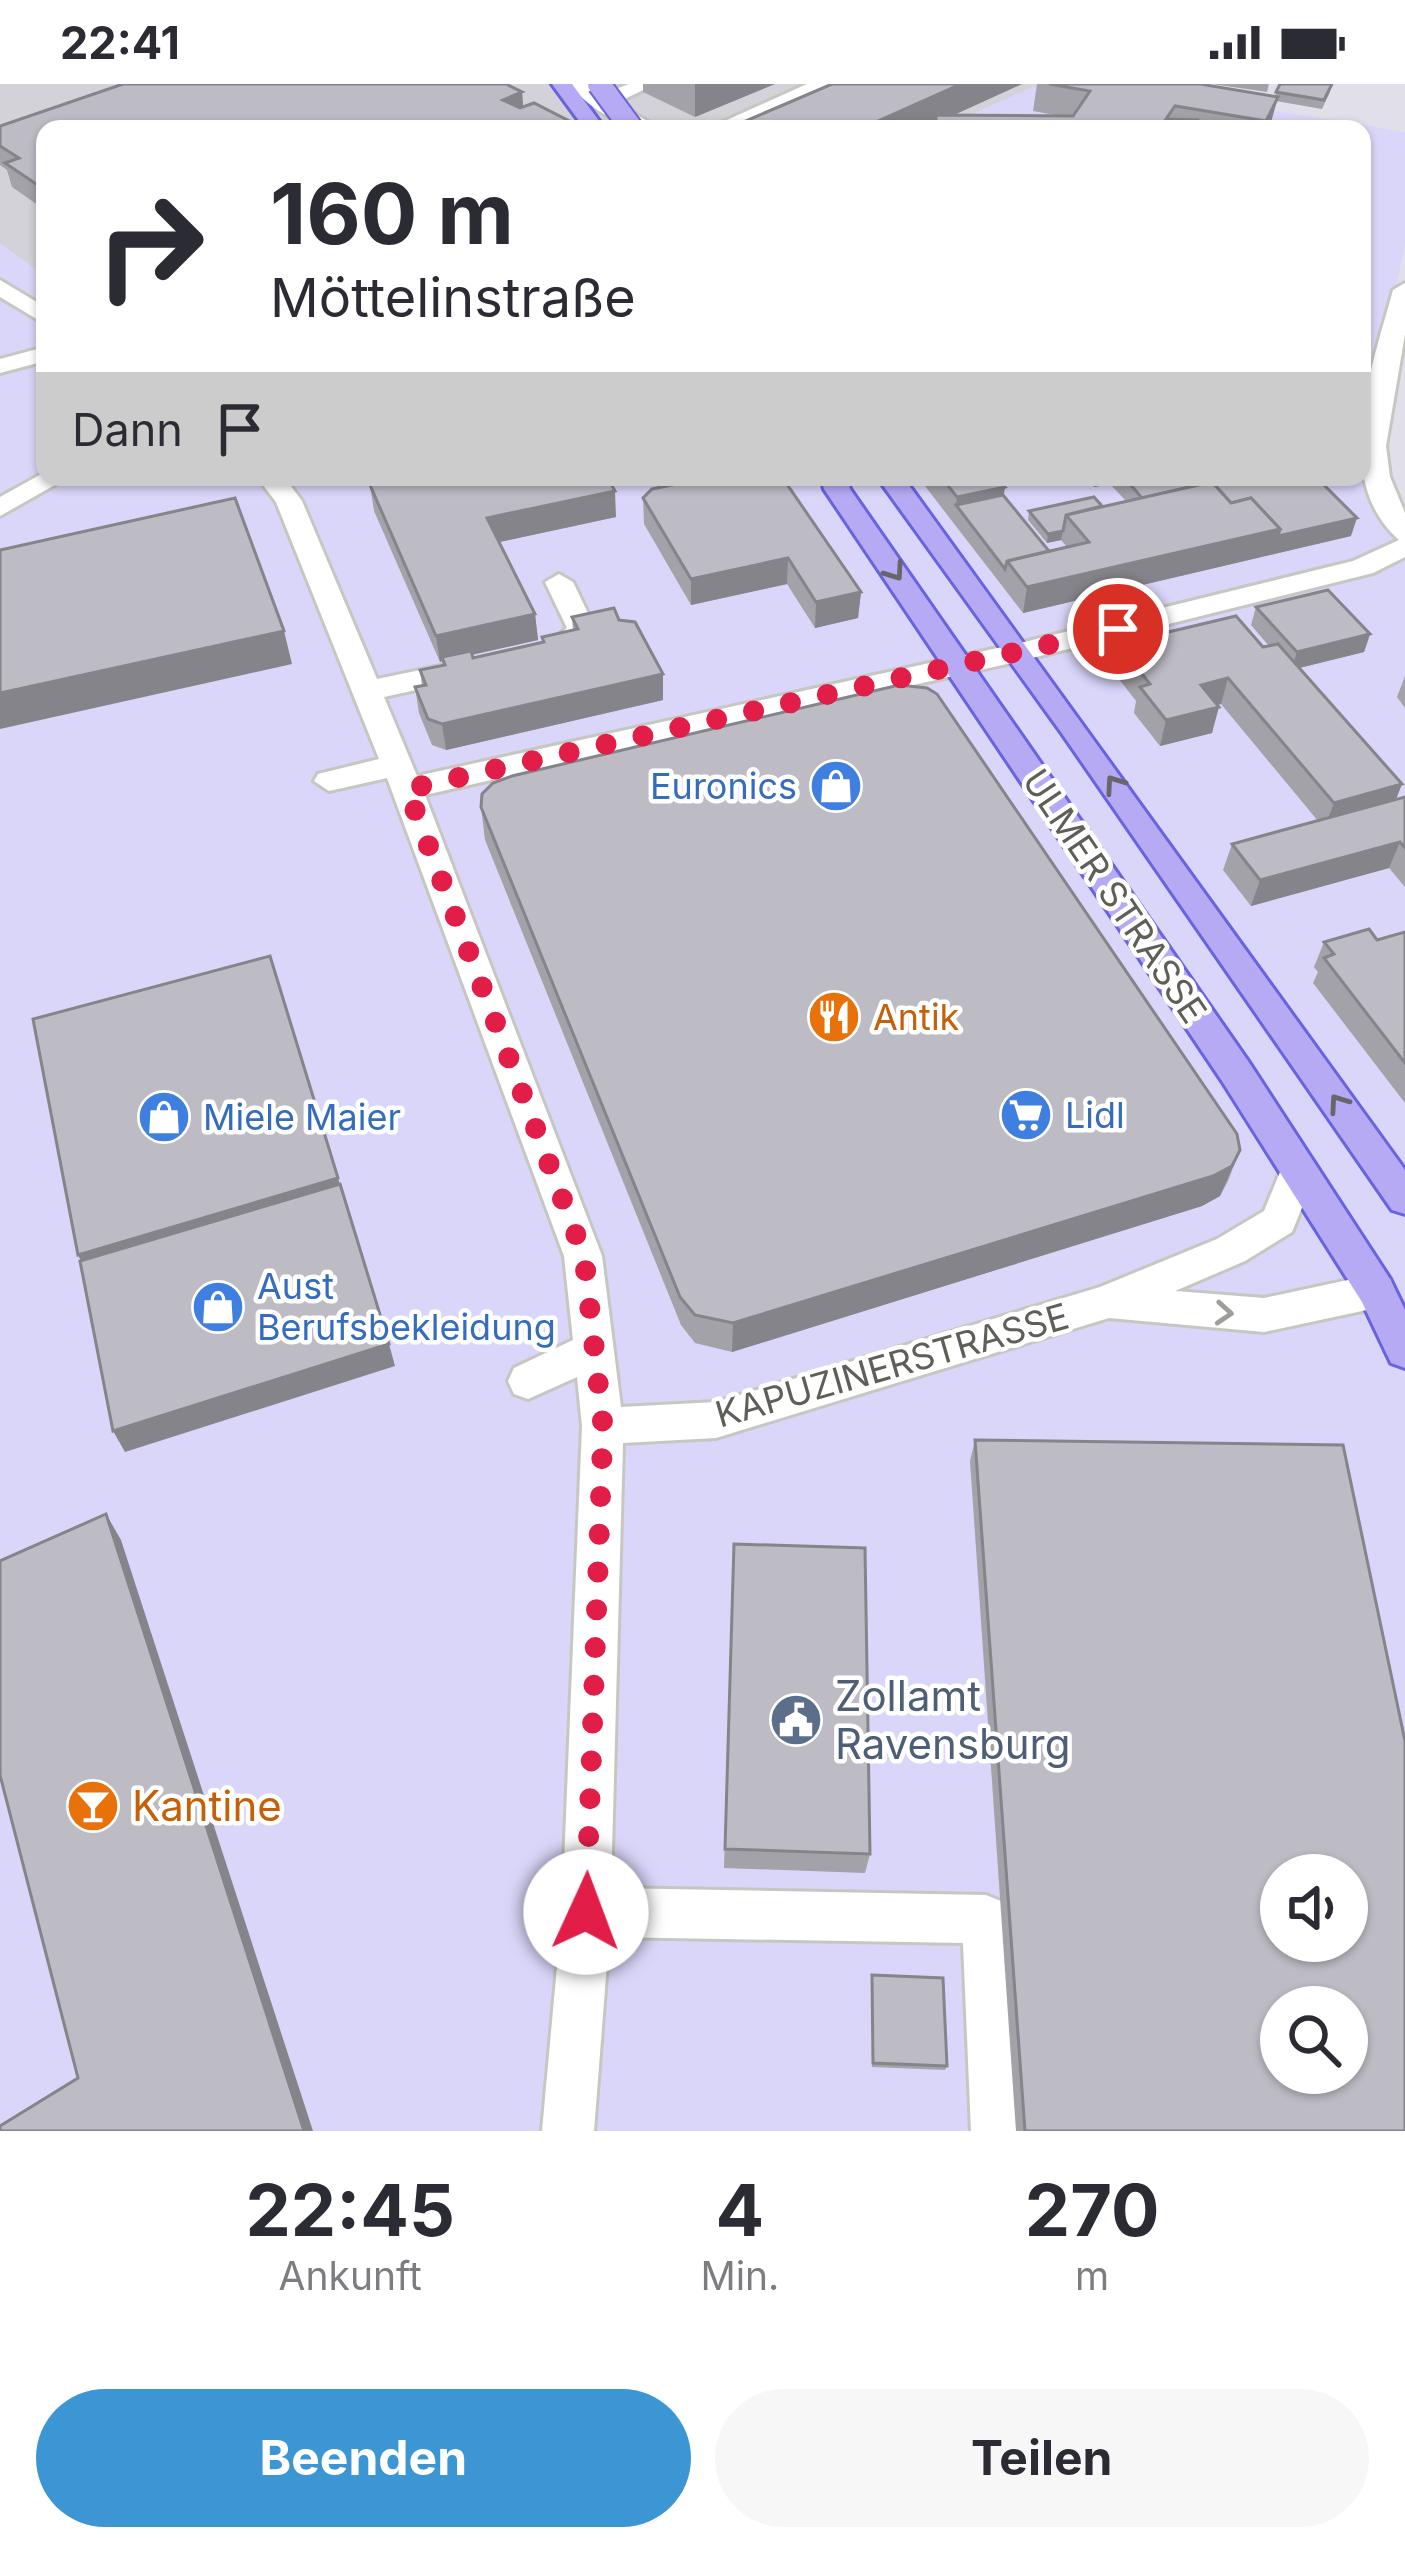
<!DOCTYPE html>
<html lang="de">
<meta charset="utf-8">
<style>
:root{--surface:#fff;--page:#f7f7f7;--text:#2b2b33;--muted:#7c7c81;--accent:#3c96d4}
body{margin:0;font-family:Inter,sans-serif;background:var(--page);color:var(--text);height:100vh;display:flex;flex-direction:column;font-size:45px;white-space:nowrap}
*{box-sizing:border-box;margin:0}
p{font-size:39px;color:var(--muted)}
.icon{flex:none;width:66px;height:66px;fill:none;stroke:currentColor;stroke-width:2;stroke-linecap:round;stroke-linejoin:round}
.map{position:relative;height:2047px;overflow:hidden}
.drawer{display:flex;flex-direction:column;background:var(--surface);flex:1}
.drawer>*{flex:none}
.hud{position:absolute;left:36px;top:36px;width:1335px;height:366px;border-radius:24px;box-shadow:0 3px 9px #0004;background:#fff;color:var(--text);overflow:hidden}
.buttons{position:absolute;left:1260px;top:1770px;display:grid;gap:24px}
.buttons a{display:grid;place-items:center;width:108px;height:108px;border-radius:50%;background:var(--surface);box-shadow:0 3px 9px #0004;font-size:60px}
.pin{position:absolute;display:grid;place-items:center;width:102px;height:102px;color:#fff;margin:-51px;border:6px solid #fff;border-radius:50%;box-shadow:0 3px 12px #0007}
.me{position:absolute;width:132px;margin:-66px;rotate:2deg;stroke-linejoin:round;filter:drop-shadow(0 0 9px #0008)}
.turn{display:flex;align-items:center;gap:42px;height:252px;padding:0 36px;font-size:54px}
.turn .icon{width:156px;height:156px;stroke-width:2.5}
.turn b{display:block;font-size:84px;line-height:102px}
.then{display:flex;align-items:center;height:114px;padding:0 36px;background:#0003;gap:24px;font-size:45px}
.eta{display:flex;justify-content:space-evenly;align-items:center;height:204px;text-align:center}
.eta b{font-size:72px;font-weight:700;line-height:84px}
.action{display:flex;gap:24px;margin-top:auto;padding:24px 36px}
.action a{flex:1;height:138px;border-radius:72px;background:var(--accent);color:#fff;font-size:48px;font-weight:700;line-height:138px;text-align:center}
.action a+a{background:var(--page);color:var(--text)}
.status{display:flex;justify-content:space-between;align-items:center;height:84px;padding:0 60px;background:var(--surface);direction:ltr}
.status svg{height:33px;fill:currentColor}
.map>svg:first-child{display:block}
.commercial{fill:#d9d6f9;fill-rule:evenodd}
.industrial{fill:#d3d2d8}
.lines{fill:none;stroke-linecap:round;stroke-linejoin:round}
.minor-casing{stroke:#c7c7c2;stroke-width:6}
.major-casing{stroke:#6963e0;stroke-width:6}
.minor{fill:#fff;fill-rule:evenodd}
.major{fill:#b7aaf5;fill-rule:evenodd}
.major-bridge-casing{stroke:#6963e0;stroke-width:26;stroke-linecap:butt}
.major-bridge{stroke:#b7aaf5;stroke-width:22}
.wall{fill:#a3a2a9}
.shaded-wall{fill:#84848a}
.building{fill:#bdbcc5;stroke:#84848a;stroke-width:3;fill-rule:evenodd}
.oneway{stroke:#686669}
.oneway2{stroke:#9f9e9b}
.route{stroke:#e11d48;stroke-width:21;stroke-dasharray:0 37.8}
.labels{text-anchor:middle;stroke-width:9;stroke-linejoin:round;paint-order:stroke}
.shop-label{font-size:36px;fill:#366cbe;stroke:#fff;text-anchor:start}
.street-label{font-size:36px;fill:#5f5e59;stroke:#fff}
.food-label{font-size:36px;fill:#c56008;stroke:#fff;text-anchor:start}
.near-service-label{font-size:42px;fill:#4e5e75;stroke:#fff;text-anchor:start}
.near-food-label{font-size:42px;fill:#c56008;stroke:#fff;text-anchor:start}
</style>
<div class="status"><b>22:41</b><svg viewBox="0 0 49 12"><path d="M0 12V9h3v3zM5 12V6h3v6zM10 12V3h3v9zM15 12V0h3v12zM26 1h20v11H26zM47 4h2v5h-2z"/></svg></div>
<div class="map">
<svg width="1405" height="2047" viewBox="0 0 1405 2047">
<rect width="100%" height="100%" fill="#e1e0ea"/>
<!-- commercial -->
<path class="commercial" d="M1039 0H1184L1254 23 1405 48V161L1370 321 1405 460V2047H0V159L45 192V393H1362V45H940ZM1281 1791H1347V1857H1281ZM1281 1923H1347V1989H1281Z"/>
<!-- industrial -->
<polygon class="industrial" points="0,0 1039,0 940,45 45,45 45,192 0,159"/>
<g class="lines">
<!-- minor casing -->
<g class="minor-casing">
<g id="minor">
<path d="M570 0H590L600 11 629 0H656L616 19 661 45C625 45 592 29 570 0Z"/>
<polygon points="807,0 834,0 735,45 707,45"/>
<polygon points="0,196 45,223 45,240 0,213"/>
<path d="M1405 199V250L1386 362 1390 393 1405 429V473L1373 489 1020 577 425 711 602 1172 621 1323 716 1318 1100 1203 1217 1155 1264 1127 1285 1076 1298 1072 1311 1076 1317 1087 1292 1148 1245 1177 1175 1207 1264 1214 1376 1190 1390 1195 1395 1207 1390 1219 1376 1224 1264 1248 1109 1234 716 1354 623 1359 611 1804 986 1811 1003 1818 1010 1835 1023 2047H971L963 1859 609 1853 594 2047H542L562 1828 582 1342 577 1293 528 1315 514 1310 508 1297 514 1284 573 1256 564 1172 387 694 329 707 314 697 318 690 379 675 276 418 257 393H284L302 417 377 595 469 576 484 585 479 592 384 613 417 692 1020 559 1353 477 1399 456C1329 394 1373 281 1393 206Z"/>
<polygon points="45,263 45,277 0,289 0,275"/>
<polygon points="45,388 45,393 69,393 0,432 0,413"/>
<polygon points="559,490 573,498 596,546 557,573 543,564 567,544 545,498"/>
</g>
</g>
<!-- major casing -->
<g class="major-casing">
<g id="major">
<polygon points="552,0 572,0 605,45 585,45"/>
<polygon points="821,393 847,393 850,405 1248,977 1390,1195 1405,1226 1405,1284 1391,1279 1362,1218 1222,997 824,405"/>
<polygon points="877,393 903,393 1405,1086 1405,1130 1392,1126 1061,648"/>
</g>
</g>
<!-- minor -->
<use href="#minor" class="minor"/>
<!-- major -->
<use href="#major" class="major"/>
<!-- major-bridge casing -->
<g class="major-bridge-casing">
<polyline id="major-bridge" points="599,0 632,45"/>
</g>
<!-- major-bridge -->
<use href="#major-bridge" class="major-bridge"/>
</g>
<!-- wall -->
<g class="wall">
<polygon points="116,0 506,0 522,8 523,23 585,45 45,45 45,126 12,103 7,86 0,81 0,42 119,2"/>
<polygon points="643,0 775,0 695,33 643,8"/>
<polygon points="1022,0 954,31 1060,32 1033,27 1037,0 1200,0 1275,12 1276,8 1330,8 1322,25 1276,17 1269,45 934,45 935,40 923,45 734,45 734,42"/>
<polygon points="1212,0 1269,0 1267,8"/>
<polygon points="652,393 782,393 861,508 858,534 815,544 787,500 691,521 644,440 643,414 658,404"/>
<polygon points="918,393 1005,393 998,395 1005,403 1003,411 1049,467 1067,463 1061,456 1047,459 1028,436 1029,427 1102,422 1126,417 1110,400 1094,403 1085,393 1244,393 1248,397 1351,452 1023,529"/>
<polygon points="370,401 616,433 499,458 535,530 538,556 472,571 473,574 543,558 542,553 573,546 572,533 619,536 663,590 663,616 446,666 432,661 419,629 415,603 422,602 420,586 443,582 442,577 440,578 374,427"/>
<polygon points="1256,523 1370,550 1364,568 1299,584 1396,716 1405,713 1405,803 1389,784 1251,822 1223,786 1232,760 1318,737 1221,620 1217,621 1212,649 1160,662 1134,629 1136,617 1112,586 1118,560 1263,563 1269,562 1251,541"/>
<polygon points="1405,592 1405,624 1397,613"/>
<polygon points="481,723 1240,1066 1228,1097 1220,1112 1202,1122 732,1268 695,1259 681,1241 485,756"/>
<polygon points="1405,848 1405,1019 1313,899 1318,888 1314,883 1324,858 1377,856"/>
<polygon points="975,1356 1405,2047 1016,2047 970,1377"/>
<polygon points="734,1460 870,1770 865,1789 724,1784"/>
<polygon points="872,1891 947,1982 945,1986 872,1983"/>
</g>
<!-- shaded-wall -->
<g class="shaded-wall">
<polygon points="695,0 775,0 695,33"/>
<polygon points="961,0 1022,0 936,39 936,31 935,40 923,45 860,45"/>
<polygon points="522,8 524,32 503,16"/>
<polygon points="1278,13 1270,42 1269,45 1264,45"/>
<polygon points="358,393 405,393 360,402"/>
<polygon points="1096,393 1112,393 1110,400 1094,403"/>
<polygon points="1005,403 1001,429 956,421 957,413"/>
<polygon points="615,407 616,433 490,460 487,434"/>
<polygon points="1357,434 1351,452 1023,529 1027,503 1280,445"/>
<polygon points="1063,447 1061,456 1047,459 1048,450"/>
<polygon points="788,474 787,500 691,521 691,495"/>
<polygon points="861,508 858,534 815,544 816,518"/>
<polygon points="535,530 538,556 444,577 442,573 442,577 440,578 436,552"/>
<polygon points="284,547 292,580 0,645 0,609"/>
<polygon points="1370,550 1364,568 1291,586 1297,568"/>
<polygon points="663,590 663,616 446,666 442,640"/>
<polygon points="1228,594 1221,620 1194,627 1201,601"/>
<polygon points="1219,623 1212,649 1160,662 1166,636"/>
<polygon points="1402,700 1392,726 1324,745 1334,719"/>
<polygon points="1400,758 1389,784 1251,822 1260,796"/>
<polygon points="1240,1066 1220,1112 1202,1122 732,1268 733,1239"/>
<polygon points="338,1094 347,1124 92,1200 78,1171"/>
<polygon points="389,1260 395,1282 125,1368 113,1347"/>
<polygon points="106,1430 121,1456 313,2047 304,2047"/>
</g>
<!-- building -->
<g class="building">
<polygon points="123,0 506,0 522,8 503,16 520,24 534,19 585,45 45,45 45,106 5,79 19,74 0,62 0,42"/>
<polygon points="832,0 961,0 860,45 740,45 734,42"/>
<polygon points="1049,0 1200,0 1278,13 1266,37 1175,22 1166,35 1198,36 1200,45 936,45 936,31 1073,32 1090,7"/>
<polygon points="1280,0 1332,0 1324,16 1276,8"/>
<polygon points="1362,102 1368,102 1362,123"/>
<polygon points="412,393 607,393 615,407 487,434 535,530 436,552 370,401"/>
<polygon points="667,393 782,393 861,508 816,518 788,474 691,495 643,414 652,405 672,401"/>
<polygon points="941,393 996,393 1005,403 957,413"/>
<polygon points="1124,393 1244,393 1248,397 1267,393 1316,393 1357,434 1278,452 1280,445 1251,414 1231,419 1212,398 1142,414"/>
<polygon points="1212,398 1231,419 1251,414 1280,445 1027,503 1007,477 1089,458 1066,431"/>
<polygon points="1003,411 1049,467 1007,477 1005,485 956,421"/>
<polygon points="1094,413 1102,422 1066,431 1063,447 1048,450 1029,427"/>
<polygon points="235,414 284,547 0,609 0,466"/>
<polygon points="1328,506 1370,550 1297,568 1256,523"/>
<polygon points="614,524 619,536 635,538 663,590 442,640 428,635 415,603 426,601 420,586 445,581 442,573 471,567 473,574 544,558 542,553 578,545 572,533"/>
<polygon points="1236,532 1263,563 1278,560 1402,700 1334,719 1228,594 1201,601 1219,623 1166,636 1140,603 1150,600 1118,560"/>
<polygon points="899,601 927,604 937,610 1237,1050 1240,1066 1232,1082 1213,1092 733,1239 695,1231 680,1213 481,723 482,710 493,699 512,692"/>
<polygon points="1405,713 1405,764 1400,758 1260,796 1232,760"/>
<polygon points="1369,845 1377,856 1405,848 1405,979 1324,874 1334,870 1324,858"/>
<polygon points="270,872 338,1094 78,1171 33,935"/>
<polygon points="340,1100 389,1260 113,1347 80,1177"/>
<path d="M975 1356 1343 1361 1405 1657V2047H1025ZM1281 1791H1347V1857H1281ZM1281 1923H1347V1989H1281Z"/>
<polygon points="106,1430 304,2047 0,2047 0,2042 78,1994 0,1691 0,1477"/>
<polygon points="734,1460 865,1464 870,1770 725,1765"/>
<polygon points="872,1891 943,1894 947,1982 873,1979"/>
</g>
<!-- one-way arrows -->
<defs><path id="oneway-chevron" d="M-2-3.5L2.5 0L-2 3.5" fill="none" stroke-width="1.6" stroke-linecap="round" stroke-linejoin="round" transform="scale(3)"/></defs>
<g class="oneway">
<use href="#oneway-chevron" transform="translate(895 488) rotate(55)"/>
<use href="#oneway-chevron" transform="translate(1114 700) rotate(-125)"/>
<use href="#oneway-chevron" transform="translate(1338 1019) rotate(-125)"/>
</g>
<use class="oneway2" href="#oneway-chevron" transform="translate(1224 1229) rotate(4)"/>
<g class="lines">
<!-- route -->
<polyline class="route" points="586,1828 603,1342 584,1172 407,705 1118,545"/>
</g>
<!-- icons -->
<defs>
<g id="shop-disc" transform="scale(2.7)"><circle r="9.5" fill="#3f7fe0" stroke="#fff"/><path d="M-5-2.5h2.3a2.7 3.5 0 0 1 5.4 0H5L5.5 6h-11ZM-1.5-2.5h3a1.5 2.3 0 0 0-3 0Z" fill="#fff"/></g>
<g id="restaurant-disc" transform="scale(2.7)"><circle r="9.5" fill="#e8710a" stroke="#fff"/><path d="M-5-6h1v4h1v-4h1v4h1v-4h1v5L-1.5 .5V6h-2V.5L-5-1ZM5-6V6H3V1.5H1.5Q1.5-4 5-6Z" fill="#fff"/></g>
<g id="supermarket-disc" transform="scale(2.7)"><circle r="9.5" fill="#3f7fe0" stroke="#fff"/><path d="M-6-5.5h2.5l.6 2H6L4.5 2H-2.5L-4.4-4H-6ZM-1.5 3.2a1.3 1.3 0 1 0 .1 0ZM3 3.2a1.3 1.3 0 1 0 .1 0Z" fill="#fff"/></g>
<g id="civic-disc" transform="scale(2.7)"><circle r="9.5" fill="#5c6f8a" stroke="#fff"/><path d="M-.6-6.5H3V-4.5H.6V-3L4-1V1h2V6H-6V1h2V-1L-.6-3ZM-1.2 2.5V6h2.4V2.5Z" fill="#fff"/></g>
<g id="bar-disc" transform="scale(2.7)"><circle r="9.5" fill="#e8710a" stroke="#fff"/><path d="M-6-5H6L.8 .8V4.5H3.5V6h-7V4.5H-.8V.8Z" fill="#fff"/></g>
</defs>
<g fill-rule="evenodd">
<use href="#shop-disc" x="836" y="702"/>
<use href="#restaurant-disc" x="834" y="933"/>
<use href="#supermarket-disc" x="1026" y="1031"/>
<use href="#shop-disc" x="164" y="1033"/>
<use href="#shop-disc" x="218" y="1223"/>
<use href="#civic-disc" x="796" y="1636"/>
<use href="#bar-disc" x="93" y="1722"/>
</g>
<g class="labels">
<!-- shop labels -->
<g class="shop-label">
<text x="797" y="715" text-anchor="end">Euronics</text>
<text x="1065" y="1044">Lidl</text>
<text x="203" y="1046">Miele Maier</text>
<text x="257" y="1215">Aust<tspan x="257" dy="41">Berufsbekleidung</tspan></text>
</g>
<!-- street labels -->
<g class="street-label">
<text transform="translate(1115 812) rotate(56)" y="13">ULMER STRASSE</text>
<text transform="translate(892 1281) rotate(-16)" y="13">KAPUZINERSTRASSE</text>
</g>
<!-- food labels -->
<g class="food-label">
<text x="873" y="946">Antik</text>
</g>
<!-- near-service labels -->
<g class="near-service-label">
<text x="835" y="1627">Zollamt<tspan x="835" dy="48">Ravensburg</tspan></text>
</g>
<!-- near-food labels -->
<g class="near-food-label">
<text x="132" y="1737">Kantine</text>
</g>
</g>
</svg>
<div class="buttons">
<a><svg class="icon" aria-label="sound" viewBox="0 0 24 24"><path d="M4 9h4l5-4v14l-5-4H4zM17 9q2 3 0 6"/></svg></a>
<a><svg class="icon" aria-label="search" viewBox="0 0 24 24"><circle cx="10" cy="10" r="6"/><path d="M15 15l6 6"/></svg></a>
</div>
<div class="pin" style="left:1118px;top:545px;background:#d93025"><svg class="icon" aria-label="arrive" viewBox="0 0 24 24"><path d="M6 21V4h12l-3 4 3 4H6"/></svg></div>
<svg class="me" style="left:586px;top:1828px" viewBox="-20 -20 40 40"><circle r="19" fill="#fff"/><path d="M0-13L10 11 0 6-10 11z" fill="#e11d48"/></svg>
<div class="hud">
<div class="turn"><svg class="icon" aria-label="right" viewBox="0 0 24 24"><path d="M7 20v-9h11M14 6l5 5-5 5"/></svg><div><b>160 m</b>Möttelinstraße</div></div>
<div class="then">Dann<svg class="icon" aria-label="arrive" viewBox="0 0 24 24"><path d="M6 21V4h12l-3 4 3 4H6"/></svg></div>
</div>
</div>
<section class="drawer">
<div class="eta">
<div><b>22:45</b><p>Ankunft</p></div>
<div><b>4</b><p>Min.</p></div>
<div><b>270</b><p>m</p></div>
</div>
<div class="action"><a>Beenden</a><a>Teilen</a></div>
</section>
